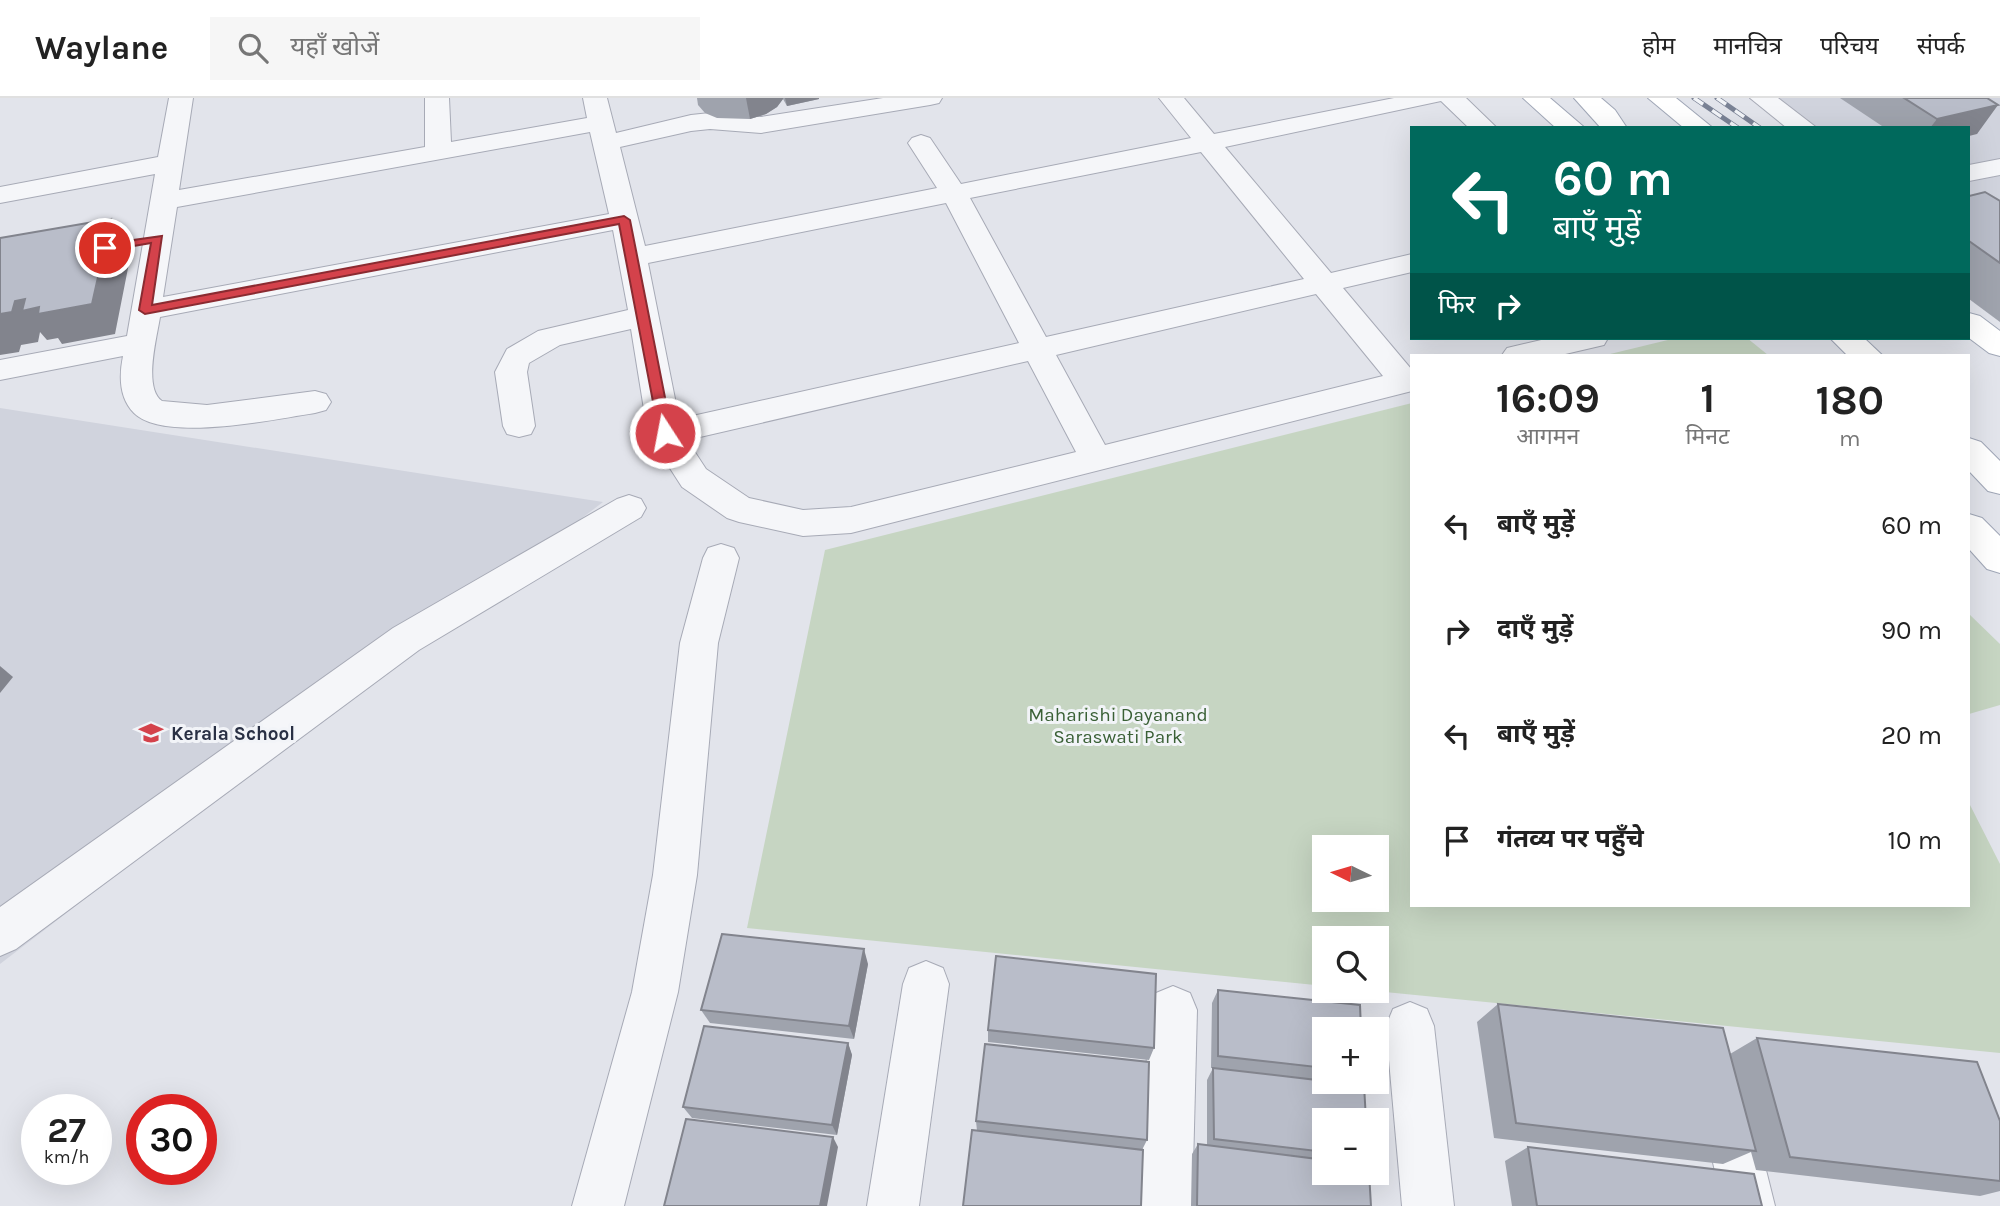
<!DOCTYPE html>
<html lang="hi">
<meta charset="utf-8">
<style>
:root{--surface:#fff;--page:#f6f6f6;--text:#222;--muted:#767676;--line:#e0e0e0}
body{margin:0;font-family:Karla,"Noto Sans Devanagari",sans-serif;background:var(--page);color:var(--text);height:100vh;display:flex;flex-direction:column;font-size:26px;white-space:nowrap}
*{box-sizing:border-box;margin:0}
p{font-size:23px;color:var(--muted)}
.icon{flex:none;width:38px;height:38px;fill:none;stroke:currentColor;stroke-width:2;stroke-linecap:round;stroke-linejoin:round}
.map{position:relative;flex:1;overflow:hidden}
.side{position:absolute;left:1410px;top:256px;width:560px;height:553px;display:flex;flex-direction:column;background:var(--surface);border-radius:0px;box-shadow:0 7px 28px #0002}
.side>*{flex:none}
.banner{position:absolute;left:1410px;top:28px;width:560px;height:214px;border-radius:0px;box-shadow:0 7px 28px #0002;background:#00695c;color:#fff;overflow:hidden}
.needle{width:46px;rotate:275deg}
.buttons{position:absolute;left:1312px;top:737px;display:grid;gap:14px}
.buttons a{display:grid;place-items:center;width:77px;height:77px;border-radius:0px;background:var(--surface);box-shadow:0 7px 28px #0002;font-size:35px}
.speed{position:absolute;left:21px;top:996px;display:flex;gap:14px;font-size:35px;font-weight:700;text-align:center}
.speed>*{display:grid;place-content:center;width:91px;height:91px;border-radius:50%;background:var(--surface);box-shadow:0 7px 28px #0002;line-height:1}
.speed small{font-size:18px;font-weight:400}
.speed .limit{border:10px solid #d22;background:#fff;color:#111}
.pin{position:absolute;display:grid;place-items:center;width:60px;height:60px;color:#fff;margin:-30px;border:4px solid #fff;border-radius:50%;box-shadow:0 2px 7px #0007}
.me{position:absolute;width:77px;margin:-38px;rotate:349deg;stroke-linejoin:round;filter:drop-shadow(0 0 5px #0008)}
.turn{display:flex;align-items:center;gap:24px;height:147px;padding:0 28px;font-size:32px}
.turn .icon{width:91px;height:91px;stroke-width:2.5}
.turn b{display:block;font-size:49px;line-height:60px}
.then{display:flex;align-items:center;height:66px;padding:0 28px;background:#0003;gap:14px;font-size:26px}
.eta{display:flex;justify-content:space-evenly;align-items:center;height:119px;text-align:center}
.eta b{font-size:42px;font-weight:700;line-height:49px}
ul{padding:0;list-style:none}
li{display:flex;align-items:center;gap:21px;height:105px;padding:0 28px}
li div{flex:1}
li b{display:block;font-size:26px}
li em{font-style:normal}
header{display:flex;align-items:center;gap:42px;box-sizing:border-box;height:98px;padding:0 35px;background:var(--surface);border-bottom:2px solid var(--line)}
header strong{font-size:33px}
nav{display:flex;gap:38px;margin-inline-start:auto;font-size:24px}
.search{width:490px;height:63px;background:var(--page);display:flex;align-items:center;gap:18px;box-sizing:border-box;padding:0 24px;border-radius:0px;color:var(--muted);font-size:26px}
.map>svg:first-child{display:block}
.built{fill:#d0d3dd}
.green{fill:#c6d5c2;fill-rule:evenodd}
.lines{fill:none;stroke-linecap:round;stroke-linejoin:round}
.minor-casing{stroke:#a7aab6;stroke-width:2}
.major-casing{stroke:#a0a7b7;stroke-width:2}
.minor{fill:#f5f6f9;fill-rule:evenodd}
.major{fill:#fff;fill-rule:evenodd}
.rail-casing{stroke:#7a8295;stroke-width:5}
.rail{stroke:#f2f4f8;stroke-width:3.5;stroke-dasharray:11;stroke-linecap:butt}
.wall{fill:#9fa3ad}
.shaded-wall{fill:#82848d}
.building{fill:#b9bdc9;stroke:#82848d;stroke-width:2}
.route{fill:#d4424b;stroke:#8a2b31;stroke-width:2}
.labels{text-anchor:middle;stroke-width:6;stroke-linejoin:round;paint-order:stroke}
.park-label{font-size:19px;fill:#3a6036;stroke:#f2f4f8}
.poi-label{font-size:19px;font-weight:bold;fill:#293044;stroke:#f2f4f8;text-anchor:start}
</style>
<header>
<strong>Waylane</strong>
<div class="search"><svg class="icon" aria-label="search" viewBox="0 0 24 24"><circle cx="10" cy="10" r="6"/><path d="M15 15l6 6"/></svg>यहाँ खोजें</div>
<nav><a>होम</a><a>मानचित्र</a><a>परिचय</a><a>संपर्क</a></nav>
</header>
<div class="map">
<svg width="2000" height="1108" viewBox="0 0 2000 1108">
<rect width="100%" height="100%" fill="#e2e4eb"/>
<!-- built -->
<g class="built">
<polygon points="1762,0 2000,0 2000,156 1969,135 1969,30 1808,30"/>
<polygon points="0,310 603,404 0,866"/>
</g>
<!-- green -->
<g class="green">
<polygon points="1676,240 1747,240 1768,257 1606,257"/>
<path d="M1412 305V807H1969V705L2000 766V955L1375 893 1377 892V840H1325V888L747 830 825 452ZM1325 749H1377V802H1325Z"/>
<polygon points="1969,516 2000,546 2000,607 1969,616"/>
</g>
<g class="lines">
<!-- minor casing -->
<g class="minor-casing">
<g id="minor">
<path d="M169 0H193L179 92 425 49V0H449L451 44 587 20 583 0H607L616 35 691 17 710 15 761 19 883 0H942L939 5 930 7 761 35 710 31 691 33 620 49 645 148 937 90 908 45 912 40 921 37 930 40 961 86 1191 40 1159 0H1184L1214 36 1394 0H1466L1497 30H1469L1441 3 1225 49 1331 175 1412 156V174L1343 190 1412 272V293L851 435 803 438 739 424 727 420 682 389 648 336 631 231 560 247 529 265 527 274 535 328 531 336 519 339 507 336 503 328 495 274 507 251 538 233 628 212 613 132 160 219C157 239 143 290 162 303L207 307 315 293 326 296 331 304 326 312 315 315C276 321 164 345 134 315 119 300 119 278 123 258L0 282V262L127 238 155 76 0 105V89L158 59ZM590 34 609 116 163 199 177 109ZM1201 54 1304 181 1046 239 970 100ZM946 105 1019 245 679 321 648 165ZM1316 196 1383 278 1105 347 1056 257ZM1028 263 1076 354 851 409 803 412 749 400 706 371 687 342Z"/>
<polygon points="1750,0 1778,0 1817,30 1787,30"/>
<polygon points="2000,61 2000,77 1969,83 1969,67"/>
<polygon points="1550,240 1608,240 1604,247 1561,257 1502,257 1507,250"/>
<polygon points="629,397 641,401 646,410 641,419 419,552 16,851 0,858 0,809 393,530 617,401"/>
<polygon points="721,446 734,450 739,460 718,545 697,777 678,894 624,1108 572,1108 632,894 653,777 680,545 703,460 708,450"/>
<polygon points="926,863 943,870 949,886 919,1108 867,1108 903,886 909,870"/>
<polygon points="1173,888 1190,895 1197,912 1192,1108 1140,1108 1149,912 1156,895"/>
<polygon points="1410,904 1427,911 1434,928 1454,1108 1402,1108 1386,928 1393,911"/>
<polygon points="1725,983 1743,990 1750,1008 1775,1108 1723,1108 1700,1008 1707,990"/>
</g>
</g>
<!-- major casing -->
<g class="major-casing">
<g id="major">
<polygon points="1523,0 1550,0 1585,30 1556,30"/>
<polygon points="1574,0 1601,0 1615,12 1627,30 1601,30"/>
<polygon points="1648,0 1676,0 1713,30 1684,30"/>
<polygon points="1969,215 1980,218 2000,233 2000,258 1989,255 1969,240"/>
<polygon points="1830,240 1864,240 1882,257 1847,257"/>
<polygon points="1969,340 1981,344 2000,363 2000,396 1988,393 1969,373"/>
<polygon points="1969,416 1982,420 2000,438 2000,475 1987,471 1969,451"/>
</g>
</g>
<!-- minor -->
<use href="#minor" class="minor"/>
<!-- major -->
<use href="#major" class="major"/>
<!-- rail casing -->
<g class="rail-casing">
<g id="rail">
<polyline points="1694,0 1738,30"/>
<polyline points="1717,0 1760,30"/>
</g>
</g>
<!-- rail -->
<use href="#rail" class="rail"/>
</g>
<!-- wall -->
<g class="wall">
<polygon points="697,0 819,0 819,1 787,8 783,1 777,9 766,16 750,21 717,20 705,15 698,7"/>
<polygon points="1840,0 1987,0 1977,36 1969,30 1885,30"/>
<polygon points="1969,98 2000,103 2000,224 1969,201"/>
<polygon points="868,866 854,941 710,925 701,912"/>
<polygon points="1218,892 1325,931 1325,984 1357,984 1325,1022 1325,1074 1371,1108 1191,1108 1192,1056 1198,1046 1207,1047 1207,982 1213,970 1211,970 1212,905"/>
<polygon points="1498,906 1730,956 1757,940 2000,1023 2000,1093 1980,1098 1756,1072 1751,1054 1723,1066 1494,1040 1477,924"/>
<polygon points="988,932 1154,950 1149,962 988,944"/>
<polygon points="848,945 852,957 837,1037 692,1020 683,1009"/>
<polygon points="976,1023 1147,1042 1142,1052 977,1033"/>
<polygon points="1528,1049 1762,1108 1512,1108 1505,1063"/>
</g>
<!-- shaded-wall -->
<g class="shaded-wall">
<polygon points="746,0 783,0 783,1 777,9 766,16 750,21"/>
<polygon points="785,0 819,0 819,1 787,8"/>
<polygon points="1998,7 1977,36 1969,38 1969,30 1930,30 1937,21"/>
<polygon points="111,121 132,150 115,236 62,246 58,240 47,242 40,234 38,244 21,247 19,254 0,257 0,216"/>
<polygon points="0,568 13,579 0,595"/>
<polygon points="864,851 868,866 854,941 849,928"/>
<polygon points="848,945 852,957 837,1037 832,1027"/>
<polygon points="833,1039 838,1049 827,1108 820,1108"/>
</g>
<!-- building -->
<g class="building">
<polygon points="1904,0 1987,0 1998,7 1937,21"/>
<polygon points="1985,94 2000,103 2000,165 1969,143 1969,98"/>
<polygon points="111,121 92,206 38,216 39,209 22,213 25,201 15,203 12,214 0,216 0,140"/>
<polygon points="722,836 864,851 849,928 701,912"/>
<polygon points="996,858 1156,876 1154,950 988,932"/>
<polygon points="1218,892 1360,907 1361,931 1325,931 1325,970 1218,958"/>
<polygon points="1498,906 1723,930 1756,1053 1516,1025"/>
<polygon points="704,928 848,945 832,1027 683,1009"/>
<polygon points="1757,940 1977,964 2000,1023 2000,1083 1790,1059"/>
<polygon points="985,946 1149,964 1147,1042 976,1023"/>
<polygon points="1213,970 1325,983 1325,984 1364,987 1366,1022 1325,1022 1325,1054 1214,1041"/>
<polygon points="686,1021 833,1039 820,1108 664,1108"/>
<polygon points="972,1032 1143,1052 1141,1108 963,1108"/>
<polygon points="1198,1046 1325,1062 1325,1074 1369,1074 1371,1108 1197,1108"/>
<polygon points="1528,1049 1754,1076 1762,1108 1537,1108"/>
</g>
<!-- route -->
<polygon class="route" points="624,118 630,122 672,335 665,340 659,335 619,126 145,216 139,212 151,145 105,153 99,150 105,146 162,138 152,207"/>
<!-- icons -->
<defs>
<g id="school-bare" transform="scale(1.89)"><path d="M0-5L7-2L0 1L-7-2ZM-4 1L0 2.5L4 1V4Q0 6-4 4Z" fill="#d4424b" stroke="#f2f4f8" stroke-width="2.5" paint-order="stroke"/></g>
</defs>
<g fill-rule="evenodd">
<use href="#school-bare" x="151" y="635"/>
</g>
<g class="labels">
<!-- park labels -->
<g class="park-label">
<text x="1118" y="623">Maharishi Dayanand<tspan x="1118" dy="22">Saraswati Park</tspan></text>
</g>
<!-- poi labels -->
<g class="poi-label">
<text x="171" y="642">Kerala School</text>
</g>
</g>
</svg>
<div class="buttons">
<a><svg class="needle" viewBox="-14 -14 28 28"><path d="M0-13l5 13h-10z" fill="#e53935"/><path d="M0 13l5-13h-10z" fill="#767676"/></svg></a>
<a><svg class="icon" aria-label="search" viewBox="0 0 24 24"><circle cx="10" cy="10" r="6"/><path d="M15 15l6 6"/></svg></a>
<a>+</a>
<a>−</a>
</div>
<div class="speed"><div>27<small>km/h</small></div><div class="limit">30</div></div>
<div class="pin" style="left:105px;top:150px;background:#d93025"><svg class="icon" aria-label="arrive" viewBox="0 0 24 24"><path d="M6 21V4h12l-3 4 3 4H6"/></svg></div>
<svg class="me" style="left:665px;top:335px" viewBox="-20 -20 40 40"><circle r="17" fill="#d4424b" stroke="#fff" stroke-width="3"/><path d="M0-11L8 9 0 5-8 9z" fill="#fff"/></svg>
<div class="banner">
<div class="turn"><svg class="icon" aria-label="left" viewBox="0 0 24 24"><path d="M17 20v-9H6M10 6l-5 5 5 5"/></svg><div><b>60 m</b>बाएँ मुड़ें</div></div>
<div class="then">फिर<svg class="icon" aria-label="right" viewBox="0 0 24 24"><path d="M7 20v-9h11M14 6l5 5-5 5"/></svg></div>
</div>
<section class="side">
<div class="eta">
<div><b>16:09</b><p>आगमन</p></div>
<div><b>1</b><p>मिनट</p></div>
<div><b>180</b><p>m</p></div>
</div>
<ul>
<li><svg class="icon" aria-label="left" viewBox="0 0 24 24"><path d="M17 20v-9H6M10 6l-5 5 5 5"/></svg><div><b>बाएँ मुड़ें</b></div><em>60 m</em></li>
<li><svg class="icon" aria-label="right" viewBox="0 0 24 24"><path d="M7 20v-9h11M14 6l5 5-5 5"/></svg><div><b>दाएँ मुड़ें</b></div><em>90 m</em></li>
<li><svg class="icon" aria-label="left" viewBox="0 0 24 24"><path d="M17 20v-9H6M10 6l-5 5 5 5"/></svg><div><b>बाएँ मुड़ें</b></div><em>20 m</em></li>
<li><svg class="icon" aria-label="arrive" viewBox="0 0 24 24"><path d="M6 21V4h12l-3 4 3 4H6"/></svg><div><b>गंतव्य पर पहुँचे</b></div><em>10 m</em></li>
</ul>
</section>
</div>
